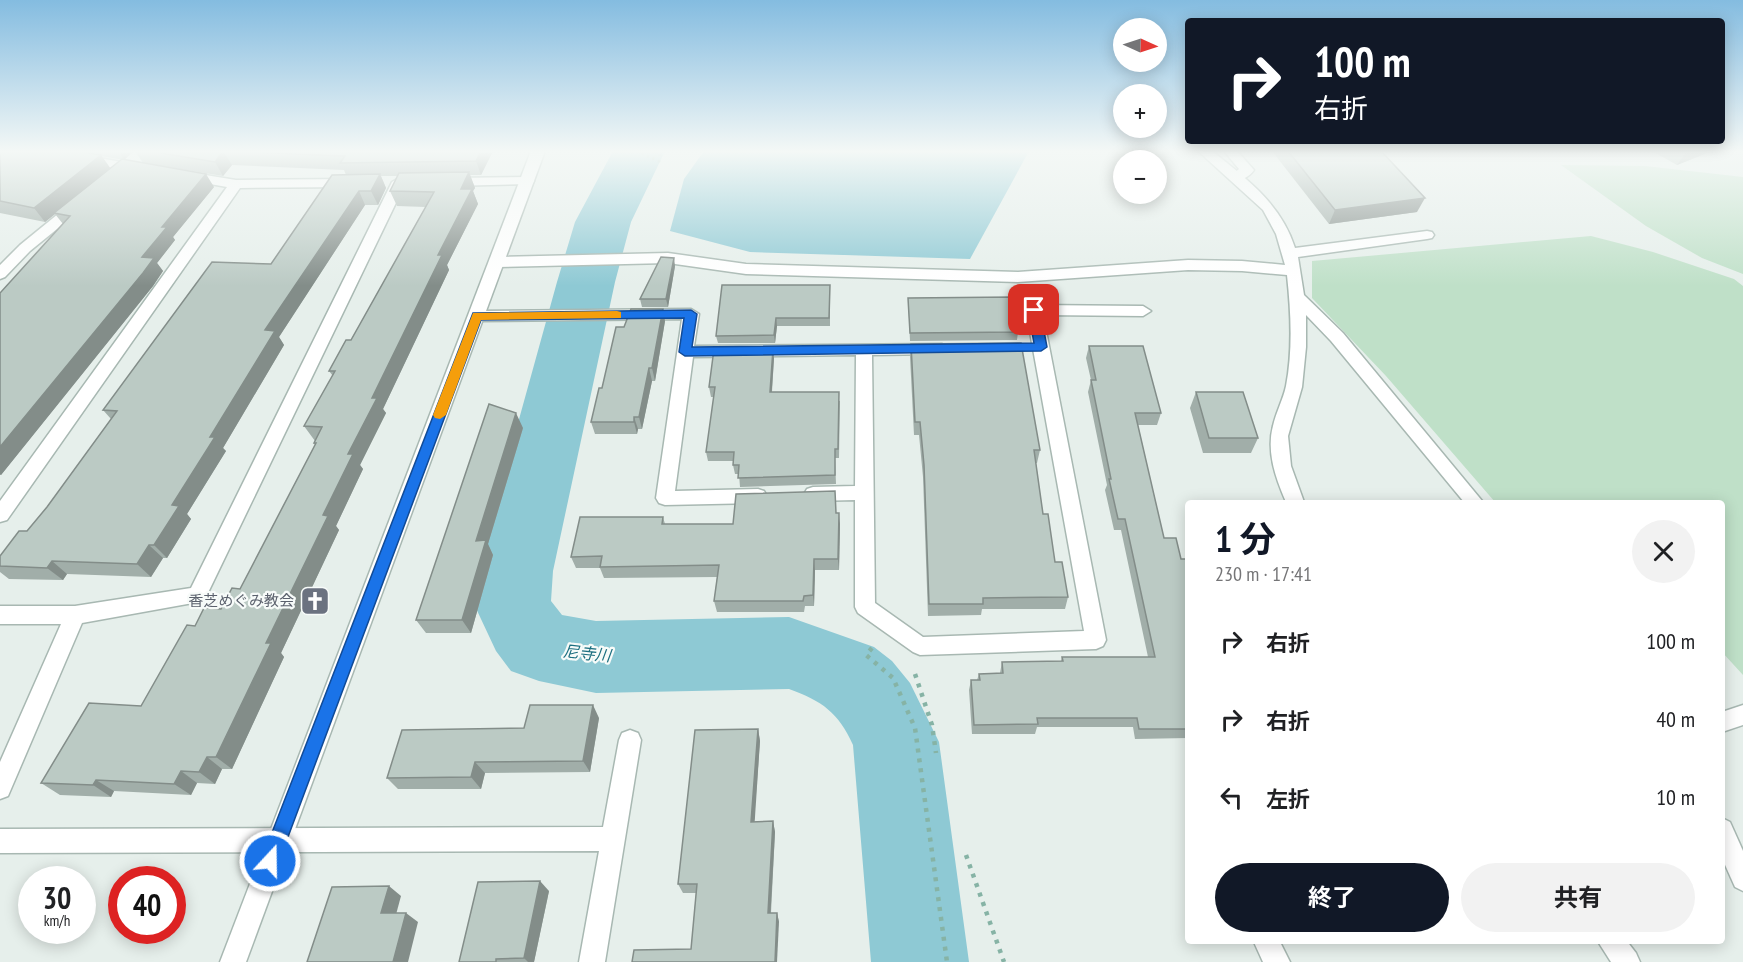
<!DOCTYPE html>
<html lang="ja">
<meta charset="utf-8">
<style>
:root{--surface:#fff;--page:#f2f2f2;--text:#202124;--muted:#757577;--accent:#111827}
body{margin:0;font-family:"PT Sans Narrow","Noto Sans JP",sans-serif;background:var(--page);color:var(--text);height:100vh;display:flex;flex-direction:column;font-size:22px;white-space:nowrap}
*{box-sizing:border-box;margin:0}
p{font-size:20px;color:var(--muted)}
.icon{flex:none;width:33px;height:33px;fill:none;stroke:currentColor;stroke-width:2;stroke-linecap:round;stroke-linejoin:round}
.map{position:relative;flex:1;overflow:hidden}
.panel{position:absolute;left:1185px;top:500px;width:540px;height:444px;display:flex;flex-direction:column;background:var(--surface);border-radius:6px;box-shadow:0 3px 15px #0003}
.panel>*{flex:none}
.top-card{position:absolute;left:1185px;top:18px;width:540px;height:126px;border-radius:6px;box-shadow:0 3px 15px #0003;background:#111827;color:#fff;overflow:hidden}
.needle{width:39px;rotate:93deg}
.fabs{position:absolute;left:1113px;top:18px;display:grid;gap:12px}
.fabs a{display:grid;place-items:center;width:54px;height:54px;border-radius:50%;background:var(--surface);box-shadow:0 3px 15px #0003;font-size:30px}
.speed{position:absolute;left:18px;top:866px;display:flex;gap:12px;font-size:30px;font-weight:700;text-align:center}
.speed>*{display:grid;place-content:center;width:78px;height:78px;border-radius:50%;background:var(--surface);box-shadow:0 3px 15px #0003;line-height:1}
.speed small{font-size:15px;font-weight:400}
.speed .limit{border:9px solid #d22;background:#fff;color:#111}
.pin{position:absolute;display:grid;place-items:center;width:51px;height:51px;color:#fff;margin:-26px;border-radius:12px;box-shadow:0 3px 9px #0006}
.me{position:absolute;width:66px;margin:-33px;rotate:21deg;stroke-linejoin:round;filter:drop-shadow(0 0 4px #0008)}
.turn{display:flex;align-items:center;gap:21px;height:126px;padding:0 30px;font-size:27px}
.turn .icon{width:78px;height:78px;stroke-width:2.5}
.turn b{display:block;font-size:42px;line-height:51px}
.round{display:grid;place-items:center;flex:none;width:63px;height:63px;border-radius:32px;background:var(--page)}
.head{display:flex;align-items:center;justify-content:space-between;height:102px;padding:0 30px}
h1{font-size:36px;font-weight:700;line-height:45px;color:var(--accent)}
.button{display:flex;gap:12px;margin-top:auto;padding:12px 30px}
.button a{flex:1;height:69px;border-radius:36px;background:var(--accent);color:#fff;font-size:24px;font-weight:700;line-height:69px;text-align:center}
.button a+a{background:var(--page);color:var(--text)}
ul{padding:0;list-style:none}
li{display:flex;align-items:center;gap:18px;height:78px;padding:0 30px}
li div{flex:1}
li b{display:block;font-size:22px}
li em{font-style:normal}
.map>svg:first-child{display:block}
.green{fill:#bfe0c8}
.water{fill:#8ec9d4}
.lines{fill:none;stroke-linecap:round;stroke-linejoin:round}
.river{fill:#8ec9d4;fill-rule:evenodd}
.service-casing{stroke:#a8b8b2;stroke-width:3}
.minor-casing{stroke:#a8b8b2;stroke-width:3}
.tertiary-casing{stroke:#a8b8b2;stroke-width:3}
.path-far1{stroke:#86b3a5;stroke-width:3;stroke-dasharray:2 4;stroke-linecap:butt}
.path{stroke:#86b3a5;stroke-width:4.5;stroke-dasharray:4 6;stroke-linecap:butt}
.service{fill:#fff;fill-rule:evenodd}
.minor{fill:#fff;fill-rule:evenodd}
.tertiary{fill:#fff;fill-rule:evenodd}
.wall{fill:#a1aea9}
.shaded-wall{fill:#838d89}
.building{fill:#bbcac4;stroke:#838d89;stroke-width:1.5}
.route{fill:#1a73e8;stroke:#114b97;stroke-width:1.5}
.slow{fill:#f59e0b}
.labels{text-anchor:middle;stroke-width:4.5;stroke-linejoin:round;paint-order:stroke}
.worship-label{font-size:15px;fill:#5b616d;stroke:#f7fbf9;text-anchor:end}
.water-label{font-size:16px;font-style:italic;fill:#1c6f80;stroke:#f7fbf9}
</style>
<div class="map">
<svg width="1743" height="962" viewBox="0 0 1743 962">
<rect width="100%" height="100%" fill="#e6efeb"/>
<!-- green -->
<g class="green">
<polygon points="1561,165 1645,166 1743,177 1743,274 1702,258 1646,226"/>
<polygon points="1591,236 1653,252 1734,279 1743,286 1743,675 1722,652 1722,502 1495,502 1386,376 1312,298 1312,261"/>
</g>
<!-- water -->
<polygon class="water" points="704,151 1029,151 970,259 750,252 670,231 684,179"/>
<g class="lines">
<!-- river -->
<path class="river" d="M613 151H665L631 222 615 282 553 571 551 601 562 615 596 621 789 617 874 647 892 661 910 683 939 742 969 962H871L853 745C838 712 822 701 789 689L596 693 539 681 511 671 496 651 473 602 477 571 557 282 575 222Z"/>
<!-- service casing -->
<g class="service-casing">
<g id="service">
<path d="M1224 151H1237L1254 170C1249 177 1240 182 1231 180L1229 177 1239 169Z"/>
<polygon points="1743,705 1743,725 1722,732 1722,712"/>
<polygon points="1722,818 1730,822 1743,851 1743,891 1735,887 1722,858"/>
</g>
</g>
<!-- minor casing -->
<g class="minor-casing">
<g id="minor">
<polygon points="31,151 59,151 139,165 146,169 139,173 37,155"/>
<path d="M1198 151H1212C1247 179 1281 204 1295 248L1427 231 1432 232 1434 235 1432 238 1427 239 1298 257 1304 295 1343 333 1483 502H1464L1331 341 1306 315V347L1302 387 1288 436 1291 466 1304 502H1286C1276 479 1266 452 1273 426 1276 412 1283 400 1286 386 1293 350 1291 312 1287 275L1242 271 1188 270 1018 282 746 274 668 263 497 267 490 262 497 257 668 253 746 264 1018 272 1188 260 1242 261 1285 265 1276 234 1263 210Z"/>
<polygon points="187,172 236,180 351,179 358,183 351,187 240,188 7,520 0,522 0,501 227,187 182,179 180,176"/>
<polygon points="527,177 534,181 532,184 450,186 443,182 450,178"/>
<polygon points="399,178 406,182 204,601 82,623 8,796 0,799 0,762 61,624 0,624 0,606 75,606 191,588 392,182"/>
<polygon points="79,200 84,201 86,204 84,207 30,251 5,277 0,279 0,265 20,245 74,201"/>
<polygon points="1034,305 1143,306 1151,311 1143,316 1043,315 1106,640 1103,646 1096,649 920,655 913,652 858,613 855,607 855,500 813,501 807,499 804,494 807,489 813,487 855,486 856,355 693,357 675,491 758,489 764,491 767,496 764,501 758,503 665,505 659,503 656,498 682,319 477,321 469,316 477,311 691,309 699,314 694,346 942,344 944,348 942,352 936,354 872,355 875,603 923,637 1084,631 1026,310"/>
<polygon points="630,730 638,733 641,740 605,962 579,962 599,851 0,853 0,829 603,827 619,740 622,733"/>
<polygon points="1253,940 1279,940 1290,962 1263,962"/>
<polygon points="1597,940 1626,940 1636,953 1640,962 1611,962"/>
</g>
</g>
<!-- tertiary casing -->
<g class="tertiary-casing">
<polygon id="tertiary" points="531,151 545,151 246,962 220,962"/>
</g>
<!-- path-far1 -->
<polyline class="path-far1" points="636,151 659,161 661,151"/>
<!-- path -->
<g class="path">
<polyline points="872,648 866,655 893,678 915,728 947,962"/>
<polyline points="915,674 932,725 936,753"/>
<polyline points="966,855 1004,962"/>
</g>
<!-- service -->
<use href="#service" class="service"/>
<!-- minor -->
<use href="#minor" class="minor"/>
<!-- tertiary -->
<use href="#tertiary" class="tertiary"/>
</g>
<!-- wall -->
<g class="wall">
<polygon points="0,151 134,151 124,160 101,156 110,169 214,187 173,237 175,240 157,263 163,271 153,286 1,475 0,475 0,293 63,224 55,214 45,222 0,213"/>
<polygon points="135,151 493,151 481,175 470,175 475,188 473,191 478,204 447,265 449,270 383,409 386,413 360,465 363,469 336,526 339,530 281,653 284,657 232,769 222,769 215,784 197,783 191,795 114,791 111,797 60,795 41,783 141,706 195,626 221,609 240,589 315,445 314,443 315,441 304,426 333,376 329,371 351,340 426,207 397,206 390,191 397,176 381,176 386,188 378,205 365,205 279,337 284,345 223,448 226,451 187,514 191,519 167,558 163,558 151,577 67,574 63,580 9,579 0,572 0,556 27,531 47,507 111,419 103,410 271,264 346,175 344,170 232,165 223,176 143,163"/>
<polygon points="1272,151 1381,151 1417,212 1329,224"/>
<polygon points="1652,151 1712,151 1677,165"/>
<polygon points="675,266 668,307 642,307 640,299"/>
<polygon points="830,285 830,326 777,326 775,343 718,343 716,336"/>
<polygon points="908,298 1018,332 1017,340 910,341"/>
<polygon points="665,321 655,381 652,381 642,429 638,429 637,434 595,434 591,422 624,327"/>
<polygon points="911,344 1040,450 1037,463 1036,463 1043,514 1055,562 1068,597 1065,609 982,609 981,615 928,616 923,477 919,435 914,435 910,357"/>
<polygon points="1089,346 1161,413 1157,425 1138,425 1164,538 1181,559 1188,562 1188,738 1135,739 1133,727 1037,727 1035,734 972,734 969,690 971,680 977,680 979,674 1000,673 1002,662 1061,661 1062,657 1148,657 1121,530 1114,530 1105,490 1107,485 1088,392 1091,380 1086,358"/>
<polygon points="774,358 772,392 840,401 839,458 835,458 836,484 740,487 739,474 735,474 733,465 734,461 708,461 706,452 714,397 711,397 709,387"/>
<polygon points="1196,392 1258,438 1251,453 1203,453 1190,408"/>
<polygon points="523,428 488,544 493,555 471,633 426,633 416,620"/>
<polygon points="836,513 840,524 839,570 815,570 814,606 805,606 804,612 717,612 714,601 717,577 604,578 600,568 576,568 571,557 663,517 665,524 733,524"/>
<polygon points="599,718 590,772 485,773 481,789 398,789 387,778 524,728"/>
<polygon points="758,729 760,741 754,822 773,821 775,832 771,913 777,913 779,922 691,949 696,893 683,893 678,884"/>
<polygon points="549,891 534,962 459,962"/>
</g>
<!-- shaded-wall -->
<g class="shaded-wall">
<polygon points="119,151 134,151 124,160"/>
<polygon points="223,151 232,165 223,176 215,162"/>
<polygon points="481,151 493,151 481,175 476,161"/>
<polygon points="1687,151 1712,151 1677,165"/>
<polygon points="101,155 111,169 54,213 55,214 45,222 34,208"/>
<polygon points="469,172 475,188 473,191 478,204 447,265 449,270 383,409 386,413 360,465 363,469 336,526 339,530 281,653 284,657 232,769 216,757 323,515 372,398 438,255 461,189"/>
<polygon points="206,174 214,187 173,237 175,240 157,263 163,271 153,286 1,475 0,474 0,447 142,257 162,227"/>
<polygon points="380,174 386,188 378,205 371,191"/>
<polygon points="359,191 365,205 279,337 284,345 223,448 226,451 187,514 191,519 167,558 154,545 172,505 210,437 265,330"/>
<polygon points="1425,198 1417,212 1329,224 1335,210"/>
<polygon points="674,258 675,266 668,307 666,299"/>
<polygon points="663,309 665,321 655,381 652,368"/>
<polygon points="776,318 777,326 775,343 774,335"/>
<polygon points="773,349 774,358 771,402 770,392"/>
<polygon points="649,368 652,381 642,429 639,417"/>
<polygon points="516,413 523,428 488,544 493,555 471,633 462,620 476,541"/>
<polygon points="634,417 638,429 637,434 634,422"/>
<polygon points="839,513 840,524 839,570 838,559"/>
<polygon points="149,545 163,558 151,577 137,564"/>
<polygon points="814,559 815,570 814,606 813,595"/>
<polygon points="52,561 67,574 63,580 47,568"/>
<polygon points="593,705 599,718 590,772 583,761"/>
<polygon points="758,729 760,741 754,832 751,822"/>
<polygon points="207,757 222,769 215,784 199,772"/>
<polygon points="475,762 485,773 481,789 471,777"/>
<polygon points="181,771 197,783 191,795 174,784"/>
<polygon points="96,780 114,791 111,797 93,785"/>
<polygon points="773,821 775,832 770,922 768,913"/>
<polygon points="540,881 549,891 534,962 528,962 524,958"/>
<polygon points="389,886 401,896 394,922 381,913"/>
<polygon points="406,913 418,922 408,962 393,962"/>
<polygon points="777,913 779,922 777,962 775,962"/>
</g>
<!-- building -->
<g class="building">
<polygon points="0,151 74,151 101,155 34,208 0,201"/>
<polygon points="149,151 481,151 476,161 340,163 345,156 223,151 215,162"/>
<polygon points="1288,151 1381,151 1425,198 1335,210"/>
<polygon points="122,159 206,174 162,227 167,227 142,257 154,258 143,273 0,447 0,293 70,216 54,213"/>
<polygon points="469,172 461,189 472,189 438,255 442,255 372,398 377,398 348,454 353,454 323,515 328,516 266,643 271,643 216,757 207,757 199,772 181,771 174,784 96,780 93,785 41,783 89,703 141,706 187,625 195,626 204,608 221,609 232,588 240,589 316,443 314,443 322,427 304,426 335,371 329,371 346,340 351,340 434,192 390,191 399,173"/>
<polygon points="380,174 371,191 359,191 265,330 275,331 210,437 215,437 172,505 179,506 154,545 149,545 137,564 52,561 47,568 0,566 0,556 19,531 27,531 47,507 117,411 103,410 212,262 271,264 332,175"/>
<polygon points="661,257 674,258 666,299 640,299"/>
<polygon points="722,285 830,285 829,318 776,318 774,335 716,336"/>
<polygon points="1013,297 1018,332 910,333 908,298"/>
<polygon points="631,309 663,309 652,368 649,368 639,417 634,417 634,422 591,422 599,388 602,388 616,327 624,327"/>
<polygon points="1021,343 1040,450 1034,450 1043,514 1048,514 1055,562 1062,562 1068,597 983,598 983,604 929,604 924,465 920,422 915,422 911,344"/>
<polygon points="1089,346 1143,346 1161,413 1135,413 1164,538 1176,538 1181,559 1187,559 1188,562 1188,729 1139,729 1137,718 1037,718 1038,724 974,725 971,680 980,680 979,674 1003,673 1002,662 1063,661 1062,657 1155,657 1125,519 1118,519 1109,479 1111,479 1091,380 1096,380"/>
<polygon points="714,349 773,349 770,392 839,392 838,449 835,449 835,475 738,478 739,465 733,465 734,452 706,452 715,387 709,387"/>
<polygon points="1196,392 1243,392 1258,438 1209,438"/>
<polygon points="489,404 516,413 476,541 486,540 462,620 416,620"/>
<polygon points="835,491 836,513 839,513 838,559 814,559 813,595 804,596 803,601 714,601 719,565 600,567 602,556 571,557 580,517 663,517 662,524 733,524 736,494"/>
<polygon points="530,705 593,705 583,761 475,762 471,777 387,778 402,730 524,728"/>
<polygon points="758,729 751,822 773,821 768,913 777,913 775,962 632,962 634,950 691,949 697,884 678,884 695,730"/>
<polygon points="540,881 524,958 496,959 496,962 459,962 478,882"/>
<polygon points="389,886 381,913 406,913 393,962 307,962 332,887"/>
</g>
<!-- sky -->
<linearGradient id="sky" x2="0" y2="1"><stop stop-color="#84bce0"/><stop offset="0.53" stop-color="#f4f8f6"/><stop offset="1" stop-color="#f4f8f6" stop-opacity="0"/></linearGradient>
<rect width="1743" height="286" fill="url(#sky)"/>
<!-- route -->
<polygon class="route" points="1034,306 1040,310 1047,347 1041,351 685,356 679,352 684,318 481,320 279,861 277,867 270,870 264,867 261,861 473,313 691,310 697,314 692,347 1034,343 1028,310"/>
<!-- slow -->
<polygon class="slow" points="617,311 621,312 621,318 481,320 446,415 440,419 435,418 433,415 473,313"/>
<!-- icons -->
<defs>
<g id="church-square" transform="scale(1.5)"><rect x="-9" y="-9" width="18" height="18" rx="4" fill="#6b7280" stroke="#f7fbf9"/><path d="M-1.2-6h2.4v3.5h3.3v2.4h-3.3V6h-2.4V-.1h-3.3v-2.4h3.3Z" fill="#fff"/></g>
</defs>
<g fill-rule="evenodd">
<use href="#church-square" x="315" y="601"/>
</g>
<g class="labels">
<!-- worship labels -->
<g class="worship-label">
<text x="294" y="606">香芝めぐみ教会</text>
</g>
<!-- water labels -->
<g class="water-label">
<text transform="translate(587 653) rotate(6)" y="6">尼寺川</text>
</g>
</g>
</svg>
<div class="fabs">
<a><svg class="needle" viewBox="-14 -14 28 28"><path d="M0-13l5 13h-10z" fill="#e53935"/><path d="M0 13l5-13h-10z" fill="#757577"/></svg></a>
<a>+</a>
<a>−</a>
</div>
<div class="speed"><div>30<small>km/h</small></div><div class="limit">40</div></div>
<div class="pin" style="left:1034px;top:310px;background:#d93025"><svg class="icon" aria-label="arrive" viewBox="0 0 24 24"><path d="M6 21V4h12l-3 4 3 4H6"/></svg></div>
<svg class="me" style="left:270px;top:861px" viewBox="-20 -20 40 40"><circle r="17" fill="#1a73e8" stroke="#fff" stroke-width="3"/><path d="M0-11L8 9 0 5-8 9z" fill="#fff"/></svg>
<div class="top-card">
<div class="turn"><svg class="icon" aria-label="right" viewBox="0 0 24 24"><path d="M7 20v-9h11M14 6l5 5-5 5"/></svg><div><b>100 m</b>右折</div></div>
</div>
<section class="panel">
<div class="head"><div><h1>1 分</h1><p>230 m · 17:41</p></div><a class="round"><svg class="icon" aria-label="close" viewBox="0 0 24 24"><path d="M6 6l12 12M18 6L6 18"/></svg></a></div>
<ul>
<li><svg class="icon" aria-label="right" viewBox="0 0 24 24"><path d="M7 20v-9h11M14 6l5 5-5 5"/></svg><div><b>右折</b></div><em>100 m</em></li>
<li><svg class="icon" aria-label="right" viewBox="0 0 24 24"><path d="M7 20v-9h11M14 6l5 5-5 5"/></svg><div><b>右折</b></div><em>40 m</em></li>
<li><svg class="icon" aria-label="left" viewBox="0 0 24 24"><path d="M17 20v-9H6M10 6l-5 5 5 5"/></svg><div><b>左折</b></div><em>10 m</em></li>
</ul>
<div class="button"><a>終了</a><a>共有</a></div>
</section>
</div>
